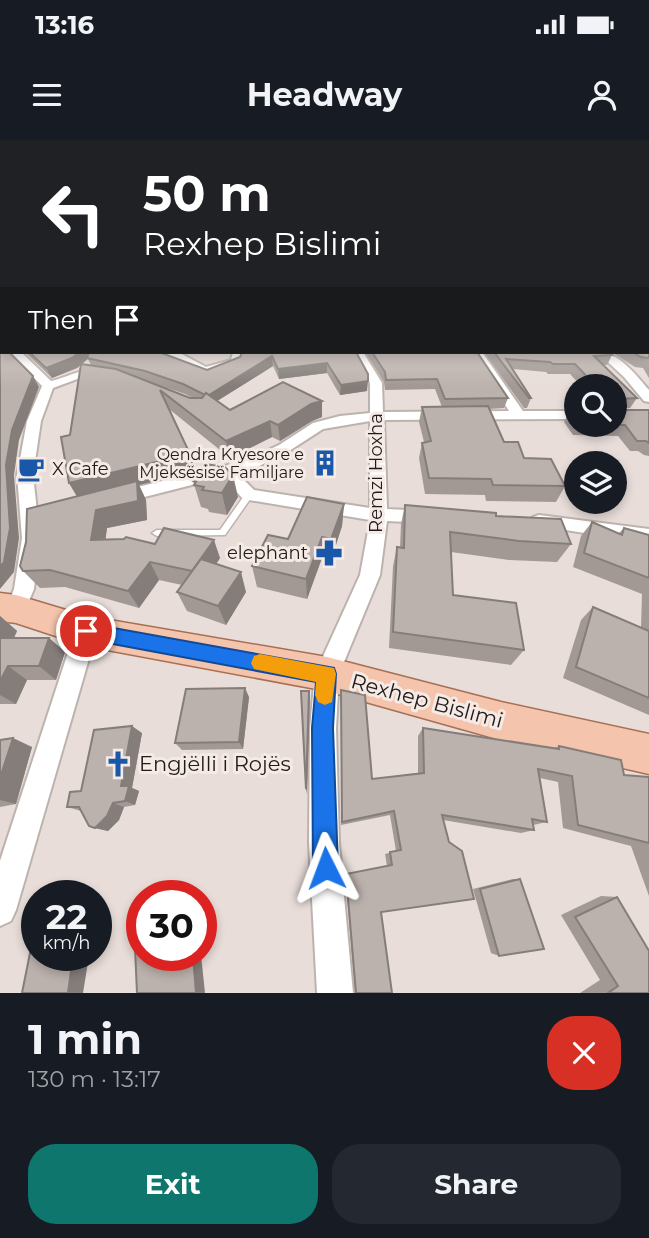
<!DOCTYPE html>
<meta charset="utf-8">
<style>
:root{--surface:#171b24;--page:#242831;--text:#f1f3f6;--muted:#9ea1a6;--accent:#0f766e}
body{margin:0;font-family:Montserrat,sans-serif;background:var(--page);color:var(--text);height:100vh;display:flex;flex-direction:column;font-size:26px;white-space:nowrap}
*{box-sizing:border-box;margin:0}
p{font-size:23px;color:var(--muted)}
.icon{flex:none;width:38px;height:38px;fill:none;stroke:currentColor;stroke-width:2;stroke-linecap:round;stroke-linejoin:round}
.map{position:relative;height:853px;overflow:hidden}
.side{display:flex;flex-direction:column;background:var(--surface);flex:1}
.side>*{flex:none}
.hud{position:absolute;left:0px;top:0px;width:649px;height:214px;box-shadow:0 4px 10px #0003;background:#202124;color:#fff;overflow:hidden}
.tools{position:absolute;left:564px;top:234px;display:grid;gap:14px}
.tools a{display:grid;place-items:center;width:63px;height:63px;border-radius:50%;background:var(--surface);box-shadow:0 4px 10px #0003;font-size:35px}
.speed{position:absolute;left:21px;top:740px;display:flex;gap:14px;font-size:35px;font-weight:700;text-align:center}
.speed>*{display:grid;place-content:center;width:91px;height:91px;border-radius:50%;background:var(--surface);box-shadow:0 4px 10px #0003;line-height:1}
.speed small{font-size:18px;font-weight:400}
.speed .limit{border:10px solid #d22;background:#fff;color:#111}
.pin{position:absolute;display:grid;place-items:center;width:60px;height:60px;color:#fff;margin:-30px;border:4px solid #fff;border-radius:50%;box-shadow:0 2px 7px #0007}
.me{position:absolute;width:77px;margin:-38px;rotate:357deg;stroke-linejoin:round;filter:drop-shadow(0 0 5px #0008)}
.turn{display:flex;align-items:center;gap:24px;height:147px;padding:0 28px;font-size:32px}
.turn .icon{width:91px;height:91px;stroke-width:2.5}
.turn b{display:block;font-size:49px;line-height:60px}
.then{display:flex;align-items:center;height:66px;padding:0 28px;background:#0003;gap:14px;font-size:26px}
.round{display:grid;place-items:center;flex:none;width:74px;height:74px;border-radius:28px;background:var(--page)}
.summary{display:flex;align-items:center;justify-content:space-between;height:119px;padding:0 28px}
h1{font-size:42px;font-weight:700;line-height:52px}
.primary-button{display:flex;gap:14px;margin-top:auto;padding:14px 28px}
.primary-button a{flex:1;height:80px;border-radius:28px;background:var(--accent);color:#fff;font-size:28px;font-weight:700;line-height:80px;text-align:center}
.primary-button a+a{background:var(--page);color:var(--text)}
.status{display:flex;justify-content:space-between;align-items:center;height:49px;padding:0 35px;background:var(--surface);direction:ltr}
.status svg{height:19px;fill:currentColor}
header{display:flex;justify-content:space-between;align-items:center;height:91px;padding:0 28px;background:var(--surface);font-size:32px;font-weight:700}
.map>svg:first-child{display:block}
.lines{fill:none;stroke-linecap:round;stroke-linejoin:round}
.lane-casing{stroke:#bdb3ae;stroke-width:3}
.street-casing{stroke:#bdb3ae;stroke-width:4}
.secondary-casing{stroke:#bdb3ae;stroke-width:4}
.primary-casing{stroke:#a67054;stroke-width:3}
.lane{fill:#fff;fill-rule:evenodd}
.street{fill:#fff;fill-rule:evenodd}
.secondary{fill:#fae2d5;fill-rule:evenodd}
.primary{fill:#f5c4ac;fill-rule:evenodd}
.wall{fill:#a29995;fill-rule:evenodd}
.shaded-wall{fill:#847d79}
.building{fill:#bcb2ad;stroke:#847d79;stroke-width:2}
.route{fill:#1a73e8;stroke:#114b97;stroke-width:2}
.slow{fill:#f59e0b}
.labels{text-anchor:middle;stroke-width:6;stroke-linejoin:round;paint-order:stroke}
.far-poi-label{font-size:16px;fill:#201c1a;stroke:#f5eae5;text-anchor:end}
.poi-label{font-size:18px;fill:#201c1a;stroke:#f5eae5;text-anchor:start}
.street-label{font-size:18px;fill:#201c1a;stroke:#f5eae5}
.near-street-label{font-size:21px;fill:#201c1a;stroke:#f5eae5}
.near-poi-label{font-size:21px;fill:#201c1a;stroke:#f5eae5;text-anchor:start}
</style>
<div class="status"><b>13:16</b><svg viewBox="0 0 49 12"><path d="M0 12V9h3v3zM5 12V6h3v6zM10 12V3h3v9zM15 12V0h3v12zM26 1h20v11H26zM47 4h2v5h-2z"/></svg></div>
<header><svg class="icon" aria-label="menu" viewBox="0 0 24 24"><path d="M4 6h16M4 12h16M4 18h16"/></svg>Headway<svg class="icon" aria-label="person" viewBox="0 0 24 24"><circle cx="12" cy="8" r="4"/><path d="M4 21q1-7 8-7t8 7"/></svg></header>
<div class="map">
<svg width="649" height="853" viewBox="0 0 649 853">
<rect width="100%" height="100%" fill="#e8ddd8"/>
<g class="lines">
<!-- lane casing -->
<g class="lane-casing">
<g id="lane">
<rect x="0" y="130" width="2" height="3"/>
<polygon points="249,352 253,355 225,395 157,396 152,393 157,390 220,390 246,353"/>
</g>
</g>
<!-- street casing -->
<g class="street-casing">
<g id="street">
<path d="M9 212H21L51 241C70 237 91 222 110 235L104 239 80 238 53 248 41 281 33 335 40 398 34 449 23 475 16 478 9 475 6 469 14 449 22 398 17 335 27 281 42 246Z"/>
<path d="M164 212H178L206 227 231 220 233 212H244L241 224C210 238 190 236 164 212Z"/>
<path d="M353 212H363L382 243 383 272 509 271 471 212H482L523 271H576V279L384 280 387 369 428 371 437 377 428 383 387 381 380 435 339 534 336 588 339 703 353 853H317L309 703 310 588 315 534 360 435 370 380 243 359 223 337 117 364 109 358 117 352 245 321 279 305 313 283 340 276 370 273V243ZM370 281V368L254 350 237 333 255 328 289 311 323 289Z"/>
<path d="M597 212C619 212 635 234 649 250V262L644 261 624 237Z"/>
<polygon points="539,375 649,389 649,403 533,385 530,381 533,377"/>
<polygon points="86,481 94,484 97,491 16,770 11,781 0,786 0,721 75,491 78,484"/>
</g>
</g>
<!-- secondary casing -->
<g class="secondary-casing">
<polygon id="secondary" points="0,193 2,193 0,202"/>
</g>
<!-- primary casing -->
<g class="primary-casing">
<polygon id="primary" points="0,453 16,455 86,476 327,517 501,562 649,594 649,634 501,600 327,551 86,506 16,483 0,481"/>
</g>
<!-- lane -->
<use href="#lane" class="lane"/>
<!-- street -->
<use href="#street" class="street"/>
<!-- secondary -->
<use href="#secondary" class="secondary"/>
<!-- primary -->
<use href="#primary" class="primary"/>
</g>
<!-- wall -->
<g class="wall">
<polygon points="649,179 649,238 643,228 635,227 613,213 610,213 612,215 607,225 604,225 637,258 630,268 619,269 619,270 649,270 649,316 644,315 638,311 630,311 618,296 573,295 564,282 570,271 576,271 576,285 614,285 614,247 582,247 570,234 548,234 546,232 513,229 531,258 527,268 524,268 484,212 648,212"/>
<path d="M25 212H159L207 230 240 217 356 212 367 251 340 255 327 233 279 239 273 226 217 261 230 270 322 277 312 281 280 301 272 297 230 318 169 269 196 331 139 345 146 360 147 380 107 388 105 400 155 404 220 418 216 424 246 452 226 485 187 471 177 452 182 445 159 440 139 468 65 447 40 448 23 431 77 356 69 343 70 295 91 225 88 219 77 228 52 238ZM141 239 185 254 193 258H190Z"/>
<polygon points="365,212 477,212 508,258 504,268 489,269 504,302 524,318 565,346 556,362 486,361 485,355 425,354 419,318 422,303 424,302 419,282 422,267 442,267 435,249 385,250 384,242"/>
<polygon points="193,341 238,357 227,375 209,372 208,369 201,367"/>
<polygon points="344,364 342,386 331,420 322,418 307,459 257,447 252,426 288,399"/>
<polygon points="405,365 496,376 571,404 557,422 509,420 451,412 453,455 524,510 511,525 389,508 393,426 397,407 400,408 401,384"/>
<polygon points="592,382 619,393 624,388 649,395 649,575 563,538 581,480 593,467 641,488 642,454 573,427 581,396"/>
<polygon points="0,476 17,491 14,498 49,498 65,512 56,540 27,540 16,564 0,564"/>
<polygon points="341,550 372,639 418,633 418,596 423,588 554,608 559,606 624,635 649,637 649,756 631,706 563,688 558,642 540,638 547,682 533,685 534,690 521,693 443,680 381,772 392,853 355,853 345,735 387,726 385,714 396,711 390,675 341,685"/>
<polygon points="249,557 243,609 182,610 175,603"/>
<polygon points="142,593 132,648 139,651 135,665 124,667 119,680 108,691 95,688 81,671 67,667 81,651"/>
<polygon points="0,600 32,607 16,664 0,667"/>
<polygon points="513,739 520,739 499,816 491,813 473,749"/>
<polygon points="601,756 617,757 649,853 580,853 600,840 561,775"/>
</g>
<!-- shaded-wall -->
<g class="shaded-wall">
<polygon points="2,177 2,189 0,190 0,178"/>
<polygon points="80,212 95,212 77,228 52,238 46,228"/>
<polygon points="272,216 273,226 209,266 206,256"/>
<polygon points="327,223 327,233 279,239 278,229"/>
<polygon points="33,236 39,247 19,300 14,335 19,398 14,432 0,449 0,427 6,325 12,290"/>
<polygon points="368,241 367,251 340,255 341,245"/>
<polygon points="322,261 322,277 312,281 280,301 278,285 311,264"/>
<polygon points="270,281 272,297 230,318 226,301"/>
<polygon points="190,314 196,331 139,345 146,360 147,380 107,388 103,418 91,400 79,360 69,343"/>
<polygon points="233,335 238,357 227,375 222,353"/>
<polygon points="344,364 342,386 331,420 331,399"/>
<polygon points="322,397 322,418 307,459 306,439"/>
<polygon points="214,400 220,418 200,448 192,431"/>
<polygon points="150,422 159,440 139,468 128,451"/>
<polygon points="241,432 246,452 226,485 218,466"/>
<polygon points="0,476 17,491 7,513 0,508"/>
<polygon points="49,498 65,512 56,540 39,526"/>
<polygon points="8,526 27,540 16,564 0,555 0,541"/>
<polygon points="245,548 249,557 243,609 239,602"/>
<polygon points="309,551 310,559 307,654 306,649"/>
<polygon points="132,586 142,593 132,648 139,651 135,665 125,661 121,646"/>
<polygon points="13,598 32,607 16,664 0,660 0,638"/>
<polygon points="113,663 124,667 119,680 108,691 95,688"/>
<polygon points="201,815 205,853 196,853 193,816"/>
<polygon points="73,816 89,816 83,853 68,853"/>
</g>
<!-- building -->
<g class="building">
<rect x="648" y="128" width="1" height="25"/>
<polygon points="0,143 2,145 2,177 0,178"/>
<polygon points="649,179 649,218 641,217 632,212 648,212 648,180"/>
<polygon points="2,208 2,212 9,212 33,236 12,290 6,325 10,388 4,422 0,427 0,209"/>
<polygon points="29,212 80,212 72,218 46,228"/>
<polygon points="89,212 159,212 207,230 240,217 242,212 356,212 368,234 368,241 341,245 327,223 278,229 272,216 209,255 206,253 205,255 183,244 145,231 87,218"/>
<polygon points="372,212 477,212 508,258 445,259 437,239 386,240 385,232"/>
<polygon points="494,212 609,212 612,215 594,216 637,258 618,259 619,270 649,270 649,303 646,301 637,301 625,285 614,285 614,269 617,269 614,266 614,247 597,247 575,224 553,224 550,222 506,219 531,258 529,258"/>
<polygon points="81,224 116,229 190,258 202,258 206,253 230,270 283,242 322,261 311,264 278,285 270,281 226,301 160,250 190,314 69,343 61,297 70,295"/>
<polygon points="488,266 504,302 518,302 524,318 551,319 565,346 493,345 491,339 429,338 422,303 431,301 422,267"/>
<polygon points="570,271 576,271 576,280"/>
<polygon points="204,324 225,327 233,335 222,353 202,350 204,347 194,345 196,342 193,341"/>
<polygon points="137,341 138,361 96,370 91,400 124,399 126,397 155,404 164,388 214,400 192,431 150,422 128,451 50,430 23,431 20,426 26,402 27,369"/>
<polygon points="307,357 344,364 331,399 322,397 306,439 252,426 268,395 288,399"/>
<polygon points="405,365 496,373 496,376 561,379 571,404 519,401 450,392 453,455 516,463 524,510 393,492 397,407 404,408"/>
<polygon points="592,382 622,395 624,388 649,395 649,438 584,413"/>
<polygon points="201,419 241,432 218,466 177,452"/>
<polygon points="593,467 649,491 649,558 576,527"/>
<polygon points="0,498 49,498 39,526 8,526 0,541"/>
<polygon points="245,548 239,602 175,603 186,549"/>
<polygon points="341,550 365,555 372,639 424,633 423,588 559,609 559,606 621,620 624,635 649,637 649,703 578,685 572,636 538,629 547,682 532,679 534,690 442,675 449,702 462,711 474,759 381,772 392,853 356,853 346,734 392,725 390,712 401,710 394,671 342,682"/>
<polygon points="301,551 309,551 306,649"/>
<polygon points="132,586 121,646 129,646 125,661 113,663 107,676 95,688 89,686 79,667 67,667 70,652 81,651 94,590"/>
<polygon points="13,598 0,638 0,600"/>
<polygon points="520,739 544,809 499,816 480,749"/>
<polygon points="617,757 649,811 649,853 608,853 618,846 575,777"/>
<polygon points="37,778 37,816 73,816 68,853 22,853"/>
<polygon points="142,782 142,816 193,816 196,853 137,853 134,785"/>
</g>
<!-- sky -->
<linearGradient id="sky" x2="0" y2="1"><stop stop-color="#a3a5b4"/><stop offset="0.52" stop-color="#f5f0ed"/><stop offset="1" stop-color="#f5f0ed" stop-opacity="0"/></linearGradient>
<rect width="649" height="247" fill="url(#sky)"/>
<!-- route -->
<polygon class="route" points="86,483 334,528 336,534 333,588 338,728 335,737 326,741 317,737 313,728 312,588 316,542 86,499 79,497 77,491 79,486"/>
<!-- slow -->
<polygon class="slow" points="260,514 334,528 336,534 332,562 325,565 318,562 315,555 316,542 254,529 251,523 254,516"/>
<!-- icons -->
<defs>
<g id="building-bare" transform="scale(2.1)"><path d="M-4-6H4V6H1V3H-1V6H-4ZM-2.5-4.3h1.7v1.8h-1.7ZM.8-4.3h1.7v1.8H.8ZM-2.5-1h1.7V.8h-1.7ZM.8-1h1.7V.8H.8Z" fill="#1957a8" stroke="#f5eae5" stroke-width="2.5" paint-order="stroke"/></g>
<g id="cafe-bare" transform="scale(2.1)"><path d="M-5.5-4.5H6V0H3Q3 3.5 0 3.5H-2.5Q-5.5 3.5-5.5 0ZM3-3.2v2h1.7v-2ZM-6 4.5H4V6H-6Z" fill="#1957a8" stroke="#f5eae5" stroke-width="2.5" paint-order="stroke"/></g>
<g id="pharmacy-bare" transform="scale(2.1)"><path d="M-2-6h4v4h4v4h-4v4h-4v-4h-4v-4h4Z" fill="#1957a8" stroke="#f5eae5" stroke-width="2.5" paint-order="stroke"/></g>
<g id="church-bare" transform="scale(2.1)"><path d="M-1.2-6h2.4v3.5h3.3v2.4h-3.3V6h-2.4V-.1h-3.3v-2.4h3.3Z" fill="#1957a8" stroke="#f5eae5" stroke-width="2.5" paint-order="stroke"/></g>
</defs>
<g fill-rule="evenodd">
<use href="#building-bare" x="325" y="323"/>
<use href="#cafe-bare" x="31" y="329"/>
<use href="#pharmacy-bare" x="329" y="413"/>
<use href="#church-bare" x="118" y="624"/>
</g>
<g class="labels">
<!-- far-poi labels -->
<g class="far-poi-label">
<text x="304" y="320">Qendra Kryesore e<tspan x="304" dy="18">Mjeksësisë Familjare</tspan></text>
</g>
<!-- poi labels -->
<g class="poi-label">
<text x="52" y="335">X Cafe</text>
<text x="308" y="419" text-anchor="end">elephant</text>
</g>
<!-- street labels -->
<g class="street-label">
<text transform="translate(376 333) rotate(-90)" y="6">Remzi Hoxha</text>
</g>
<!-- near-street labels -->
<g class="near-street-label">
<text transform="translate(427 561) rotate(15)" y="7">Rexhep Bislimi</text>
</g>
<!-- near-poi labels -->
<g class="near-poi-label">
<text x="139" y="631">Engjëlli i Rojës</text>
</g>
</g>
</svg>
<div class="tools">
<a><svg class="icon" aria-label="search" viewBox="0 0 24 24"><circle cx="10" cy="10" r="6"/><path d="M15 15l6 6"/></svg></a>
<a><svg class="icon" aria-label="layers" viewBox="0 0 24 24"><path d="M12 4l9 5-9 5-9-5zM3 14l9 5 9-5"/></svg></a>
</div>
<div class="speed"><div>22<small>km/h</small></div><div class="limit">30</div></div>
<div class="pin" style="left:86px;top:491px;background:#d93025"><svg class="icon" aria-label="arrive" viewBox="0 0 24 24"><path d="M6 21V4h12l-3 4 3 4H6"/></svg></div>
<svg class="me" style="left:326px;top:728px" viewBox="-20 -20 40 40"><path d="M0-17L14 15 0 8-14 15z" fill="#1a73e8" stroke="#fff" stroke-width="4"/></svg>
<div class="hud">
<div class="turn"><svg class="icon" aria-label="left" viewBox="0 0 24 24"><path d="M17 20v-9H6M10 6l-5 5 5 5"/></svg><div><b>50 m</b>Rexhep Bislimi</div></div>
<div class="then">Then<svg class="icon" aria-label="arrive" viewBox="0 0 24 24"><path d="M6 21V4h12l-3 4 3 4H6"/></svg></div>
</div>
</div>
<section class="side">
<div class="summary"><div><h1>1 min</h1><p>130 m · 13:17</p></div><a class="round" style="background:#d93025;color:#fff"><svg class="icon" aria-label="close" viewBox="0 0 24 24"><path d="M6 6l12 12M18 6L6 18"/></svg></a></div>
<div class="primary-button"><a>Exit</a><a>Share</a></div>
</section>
